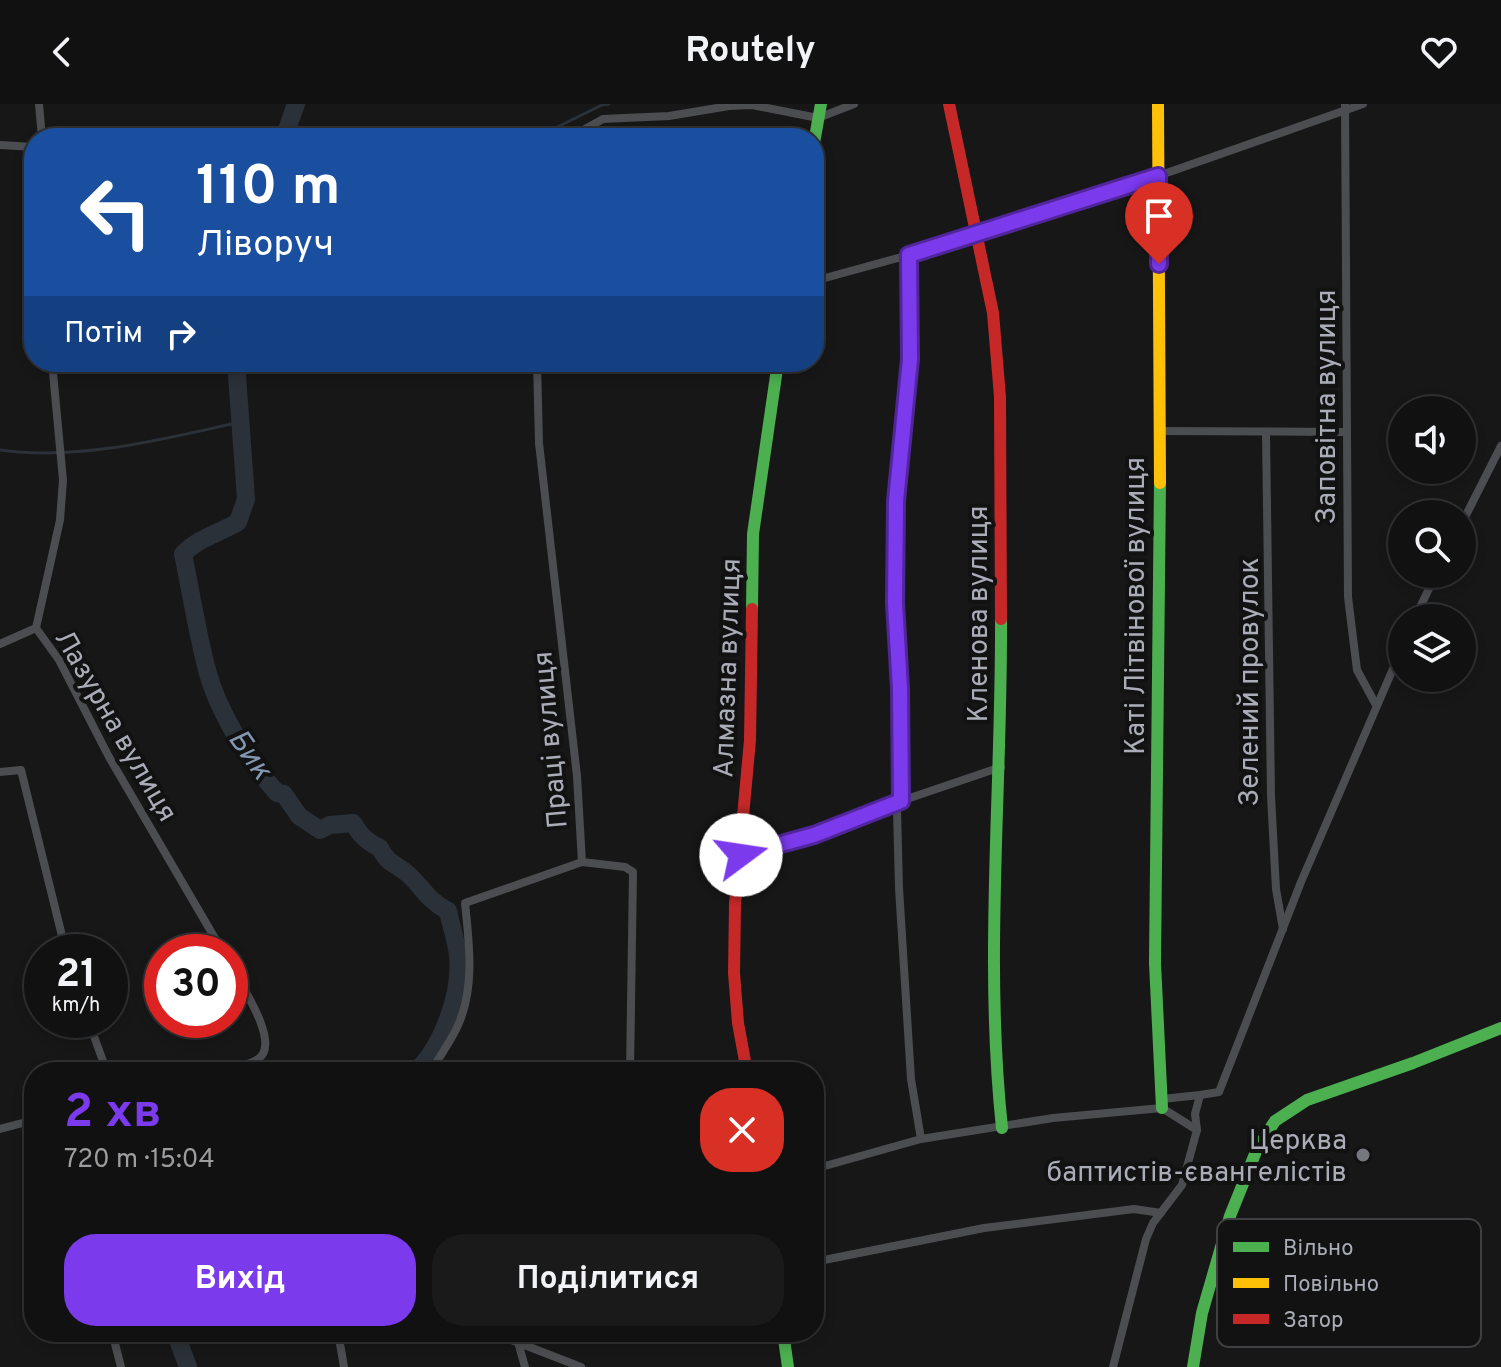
<!DOCTYPE html>
<html lang="uk">
<meta charset="utf-8">
<style>
:root{--surface:#111112;--page:#1a1a1b;--text:#f1f3f6;--muted:#9c9d9f;--line:#303132;--accent:#7c3aed}
body{margin:0;font-family:Overpass,sans-serif;background:var(--page);color:var(--text);height:100vh;display:flex;flex-direction:column;font-size:30px;white-space:nowrap}
*{box-sizing:border-box;margin:0}
p{font-size:26px;color:var(--muted)}
.icon{flex:none;width:44px;height:44px;fill:none;stroke:currentColor;stroke-width:2;stroke-linecap:round;stroke-linejoin:round}
.map{position:relative;flex:1;overflow:hidden}
.sheet{position:absolute;left:24px;top:958px;width:800px;height:280px;display:flex;flex-direction:column;background:var(--surface);border-radius:32px;box-shadow:0 4px 12px #0003,0 0 0 2px var(--line)}
.sheet>*{flex:none}
.hud{position:absolute;left:24px;top:24px;width:800px;height:244px;border-radius:32px;box-shadow:0 4px 12px #0003,0 0 0 2px var(--line);background:#1a4fa0;color:#fff;overflow:hidden}
.controls{position:absolute;left:1388px;top:292px;display:grid;gap:16px}
.controls a{display:grid;place-items:center;width:88px;height:88px;border-radius:50%;background:var(--surface);box-shadow:0 4px 12px #0003,0 0 0 2px var(--line);font-size:40px}
.speed{position:absolute;left:24px;top:830px;display:flex;gap:16px;font-size:40px;font-weight:700;text-align:center}
.speed>*{display:grid;place-content:center;width:104px;height:104px;border-radius:50%;background:var(--surface);box-shadow:0 4px 12px #0003,0 0 0 2px var(--line);line-height:1}
.speed small{font-size:20px;font-weight:400}
.speed .limit{border:12px solid #d22;background:#fff;color:#111}
.pin{position:absolute;display:grid;place-items:center;width:68px;height:68px;color:#fff;margin:-82px -34px;border-radius:50% 50% 50% 0;rotate:-45deg;box-shadow:0 0 8px #0007}
.pin .icon{rotate:45deg}
.me{position:absolute;width:88px;margin:-44px;rotate:76deg;stroke-linejoin:round;filter:drop-shadow(0 0 6px #0008)}
.turn{display:flex;align-items:center;gap:28px;height:168px;padding:0 40px;font-size:36px}
.turn .icon{width:104px;height:104px;stroke-width:2.5}
.turn b{display:block;font-size:56px;line-height:68px}
.then{display:flex;align-items:center;height:76px;padding:0 40px;background:#0003;gap:16px;font-size:30px}
.round{display:grid;place-items:center;flex:none;width:84px;height:84px;border-radius:32px;background:var(--page)}
.head{display:flex;align-items:center;justify-content:space-between;height:136px;padding:0 40px}
h1{font-size:48px;font-weight:700;line-height:60px;color:var(--accent)}
.cta{display:flex;gap:16px;margin-top:auto;padding:16px 40px}
.cta a{flex:1;height:92px;border-radius:32px;background:var(--accent);color:#fff;font-size:32px;font-weight:700;line-height:92px;text-align:center}
.cta a+a{background:var(--page);color:var(--text)}
header{display:flex;justify-content:space-between;align-items:center;height:104px;padding:0 40px;background:var(--surface);font-size:36px;font-weight:700}
.map>svg:first-child{display:block}
.lines{fill:none;stroke-linecap:round;stroke-linejoin:round}
.stream{stroke:#2b3138;stroke-width:3}
.river{stroke:#2b3138;stroke-width:18}
.street{stroke:#4c4d50;stroke-width:8}
.fast{stroke:#4caf50;stroke-width:12}
.slow{stroke:#ffc107;stroke-width:12}
.jam{stroke:#c62828;stroke-width:12}
.route-casing{stroke:#51269a;stroke-width:20}
.route{stroke:#7c3aed;stroke-width:14}
.poi-dot{fill:#77787f;stroke:#121213;stroke-width:3}
.labels{text-anchor:middle;stroke-width:8;stroke-linejoin:round;paint-order:stroke}
.street-label{font-size:28px;fill:#aaadb7;stroke:#121213}
.poi-label{font-size:28px;fill:#aaadb7;stroke:#121213;text-anchor:end}
.water-label{font-size:30px;font-style:italic;fill:#8398b0;stroke:#121213}
.key{fill:#121213;stroke:#404044;stroke-width:2}
.key-label{font-size:22px;fill:#aaadb7}
</style>
<header><svg class="icon" aria-label="back" viewBox="0 0 24 24"><path d="M15 5l-7 7 7 7"/></svg>Routely<svg class="icon" aria-label="heart" viewBox="0 0 24 24"><path d="M12 20l-8-8c-3-5 5-10 8-4 3-6 11-1 8 4z"/></svg></header>
<div class="map">
<svg width="1501" height="1263" viewBox="0 0 1501 1263">
<rect width="100%" height="100%" fill="#171718"/>
<g class="lines">
<!-- stream -->
<g class="stream">
<polyline points="535,34 602,1 609,0"/>
<path d="M0 346C81 357 162 335 241 318"/>
</g>
<!-- river -->
<g class="river">
<polyline points="284,34 296,0"/>
<path d="M236 258 246 395 238 418C220 429 198 434 183 450 191 488 197 528 207 566 218 608 249 657 277 689L284 690 299 712 320 726 330 721 353 719C360 731 367 738 380 744 388 761 396 759 409 771 424 785 426 795 448 807 451 821 456 836 458 851 462 887 443 943 415 968"/>
<polyline points="175,1228 188,1263"/>
</g>
<!-- street -->
<g class="street">
<polyline points="39,0 42,34"/>
<polyline points="1345,0 1348,493 1357,566 1376,601"/>
<polyline points="582,34 585,25 603,15 669,12 729,2 752,1 818,14 854,0"/>
<polyline points="0,41 34,43"/>
<polyline points="909,151 910,255 896,397 895,499 900,585 901,680 901,697 897,705 899,784 911,975 921,1035"/>
<polyline points="814,177 909,151 1158,72 1363,0"/>
<polyline points="52,258 63,376 60,416 36,524 59,556 109,653 223,848"/>
<polyline points="537,258 539,339 577,672 582,758 625,763 633,768 630,968"/>
<polyline points="1159,327 1345,328"/>
<polyline points="1266,329 1271,692 1276,785 1283,825"/>
<polyline points="1462,419 1501,342"/>
<polyline points="1415,514 1436,470"/>
<polyline points="0,540 36,524"/>
<polyline points="0,668 21,666 66,848"/>
<polyline points="741,751 790,739 901,697 1001,663"/>
<polyline points="88,916 107,968"/>
<path d="M204 968C221 965 244 964 258 955 282 940 240 879 230 861"/>
<path d="M430 968C440 952 452 936 459 919 475 881 469 838 465 799L582 758"/>
<polyline points="1162,995 1200,991"/>
<polyline points="0,1025 34,1016"/>
<polyline points="814,1065 921,1035 1053,1014 1162,1004 1197,1026"/>
<polyline points="814,1158 984,1124 1134,1105 1161,1109"/>
<polyline points="112,1228 121,1263"/>
<polyline points="338,1228 344,1263"/>
<polyline points="491,1228 581,1263"/>
<polyline points="518,1238 525,1263"/>
<polyline points="1113,1263 1146,1135 1153,1119 1182,1081 1197,1026 1195,1010 1200,991 1219,988 1301,778 1402,544"/>
</g>
<!-- fast -->
<g class="fast">
<polyline points="814,39 821,0"/>
<polyline points="1160,379 1155,859 1162,1004"/>
<polyline points="752,505 753,430 778,258"/>
<path d="M1001 515C1002 684 984 855 1002 1024"/>
<polyline points="783,1228 788,1263"/>
<polyline points="1193,1263 1202,1209 1230,1112 1257,1045 1275,1017 1307,996 1413,959 1501,924"/>
</g>
<!-- slow -->
<polyline class="slow" points="1158,0 1160,379"/>
<!-- jam -->
<g class="jam">
<polyline points="949,0 993,209 1000,293 1001,515"/>
<polyline points="747,968 738,919 734,869 735,800 750,636 752,505"/>
</g>
</g>
<g class="lines">
<!-- route casing -->
<g class="route-casing">
<polyline id="route" points="741,751 814,731 901,697 900,585 895,499 896,397 910,255 909,151 1158,72 1159,160"/>
</g>
<!-- route -->
<use href="#route" class="route"/>
</g>
<!-- markers -->
<circle class="poi-dot" cx="1363" cy="1051" r="8"/>
<g class="labels">
<!-- street labels -->
<g class="street-label">
<text transform="translate(1325 303) rotate(-90)" y="10">Заповітна вулиця</text>
<text transform="translate(1134 502) rotate(-90)" y="10">Каті Літвінової вулиця</text>
<text transform="translate(977 510) rotate(-90)" y="10">Кленова вулиця</text>
<text transform="translate(726 564) rotate(-88)" y="10">Алмазна вулиця</text>
<text transform="translate(1248 578) rotate(-90)" y="10">Зелений провулок</text>
<text transform="translate(117 621) rotate(60)" y="10">Лазурна вулиця</text>
<text transform="translate(549 636) rotate(-95)" y="10">Праці вулиця</text>
</g>
<!-- poi labels -->
<g class="poi-label">
<text x="1347" y="1045">Церква<tspan x="1347" dy="32">баптистів-євангелістів</tspan></text>
</g>
<!-- water labels -->
<g class="water-label">
<text transform="translate(251 650) rotate(55)" y="10">Бик</text>
</g>
</g>
<!-- legend -->
<rect x="1217" y="1115" width="264" height="128" rx="12" class="key"/>
<rect x="1233" y="1138" width="36" height="10" fill="#4caf50"/>
<rect x="1233" y="1174" width="36" height="10" fill="#ffc107"/>
<rect x="1233" y="1210" width="36" height="10" fill="#c62828"/>
<g class="key-label">
<text x="1283" y="1151">Вільно</text>
<text x="1283" y="1187">Повільно</text>
<text x="1283" y="1223">Затор</text>
</g>
</svg>
<div class="controls">
<a><svg class="icon" aria-label="sound" viewBox="0 0 24 24"><path d="M4 9h4l5-4v14l-5-4H4zM17 9q2 3 0 6"/></svg></a>
<a><svg class="icon" aria-label="search" viewBox="0 0 24 24"><circle cx="10" cy="10" r="6"/><path d="M15 15l6 6"/></svg></a>
<a><svg class="icon" aria-label="layers" viewBox="0 0 24 24"><path d="M12 4l9 5-9 5-9-5zM3 14l9 5 9-5"/></svg></a>
</div>
<div class="speed"><div>21<small>km/h</small></div><div class="limit">30</div></div>
<div class="pin" style="left:1159px;top:160px;background:#d93025"><svg class="icon" aria-label="arrive" viewBox="0 0 24 24"><path d="M6 21V4h12l-3 4 3 4H6"/></svg></div>
<svg class="me" style="left:741px;top:751px" viewBox="-20 -20 40 40"><circle r="19" fill="#fff"/><path d="M0-13L10 11 0 6-10 11z" fill="#7c3aed"/></svg>
<div class="hud">
<div class="turn"><svg class="icon" aria-label="left" viewBox="0 0 24 24"><path d="M17 20v-9H6M10 6l-5 5 5 5"/></svg><div><b>110 m</b>Ліворуч</div></div>
<div class="then">Потім<svg class="icon" aria-label="right" viewBox="0 0 24 24"><path d="M7 20v-9h11M14 6l5 5-5 5"/></svg></div>
</div>
<section class="sheet">
<div class="head"><div><h1>2 хв</h1><p>720 m · 15:04</p></div><a class="round" style="background:#d93025;color:#fff"><svg class="icon" aria-label="close" viewBox="0 0 24 24"><path d="M6 6l12 12M18 6L6 18"/></svg></a></div>
<div class="cta"><a>Вихід</a><a>Поділитися</a></div>
</section>
</div>
